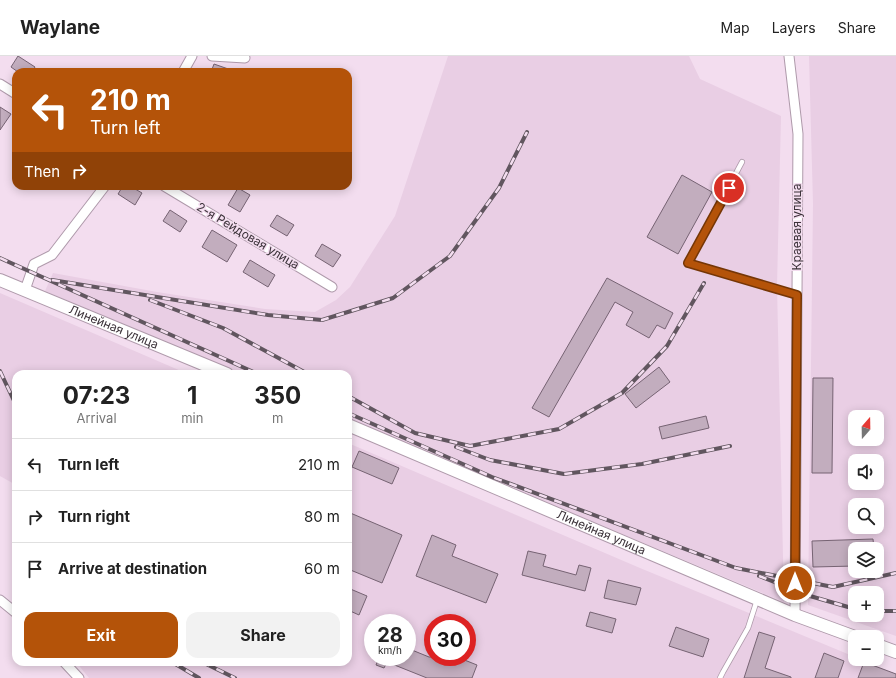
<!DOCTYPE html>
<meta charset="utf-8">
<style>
:root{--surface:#fff;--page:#f2f2f2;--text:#222;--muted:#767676;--line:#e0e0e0;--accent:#b45309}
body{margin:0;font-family:Inter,sans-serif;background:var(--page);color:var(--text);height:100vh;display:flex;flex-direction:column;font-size:15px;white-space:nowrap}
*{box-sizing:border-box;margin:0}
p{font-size:13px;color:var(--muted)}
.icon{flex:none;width:22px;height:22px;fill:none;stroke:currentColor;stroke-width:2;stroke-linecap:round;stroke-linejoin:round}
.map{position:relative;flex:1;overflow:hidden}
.details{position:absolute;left:12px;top:314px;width:340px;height:296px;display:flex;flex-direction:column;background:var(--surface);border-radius:12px;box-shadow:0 2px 10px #0003}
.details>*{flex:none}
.banner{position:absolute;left:12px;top:12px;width:340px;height:122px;border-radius:12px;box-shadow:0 2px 10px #0003;background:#b45309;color:#fff;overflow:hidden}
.needle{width:26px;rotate:20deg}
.controls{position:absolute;left:848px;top:354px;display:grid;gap:8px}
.controls a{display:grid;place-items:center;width:36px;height:36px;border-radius:8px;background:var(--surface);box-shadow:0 2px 10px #0003;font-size:20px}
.speed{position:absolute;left:364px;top:558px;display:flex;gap:8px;font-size:20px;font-weight:700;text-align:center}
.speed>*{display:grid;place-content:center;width:52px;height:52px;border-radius:50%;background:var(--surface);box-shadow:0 2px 10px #0003;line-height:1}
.speed small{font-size:10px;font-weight:400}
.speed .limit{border:6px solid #d22;background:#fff;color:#111}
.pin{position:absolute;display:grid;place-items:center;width:34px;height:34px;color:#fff;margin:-17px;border:2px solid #fff;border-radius:50%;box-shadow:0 1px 4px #0007}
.me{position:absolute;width:44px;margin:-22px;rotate:0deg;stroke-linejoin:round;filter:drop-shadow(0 0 3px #0008)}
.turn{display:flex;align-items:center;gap:14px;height:84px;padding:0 12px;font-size:18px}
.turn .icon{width:52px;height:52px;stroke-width:2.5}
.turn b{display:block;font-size:28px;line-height:34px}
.then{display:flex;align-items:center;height:38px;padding:0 12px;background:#0003;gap:8px;font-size:15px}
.eta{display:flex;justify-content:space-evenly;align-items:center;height:68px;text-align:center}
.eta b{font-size:24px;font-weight:700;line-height:28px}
.primary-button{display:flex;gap:8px;margin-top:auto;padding:8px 12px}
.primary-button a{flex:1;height:46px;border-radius:12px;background:var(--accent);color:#fff;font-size:16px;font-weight:700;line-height:46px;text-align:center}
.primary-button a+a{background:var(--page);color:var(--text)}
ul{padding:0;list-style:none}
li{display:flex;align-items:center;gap:12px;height:52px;padding:0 12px;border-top:1px solid var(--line)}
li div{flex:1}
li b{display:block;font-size:15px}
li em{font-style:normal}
header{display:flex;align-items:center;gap:24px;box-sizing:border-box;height:56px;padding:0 20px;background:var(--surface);border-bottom:1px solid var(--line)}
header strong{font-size:19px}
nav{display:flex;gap:22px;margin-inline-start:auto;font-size:14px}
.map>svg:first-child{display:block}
.built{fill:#e9cee4;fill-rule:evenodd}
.building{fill:#c2adbe;stroke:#766373}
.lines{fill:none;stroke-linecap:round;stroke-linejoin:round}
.lane-casing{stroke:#af9aab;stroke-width:6}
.street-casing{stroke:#af9aab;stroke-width:11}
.secondary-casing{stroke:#af9aab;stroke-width:14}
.lane{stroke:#fff;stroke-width:4.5}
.street{stroke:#fff;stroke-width:9}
.secondary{stroke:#fff;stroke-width:12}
.rail-casing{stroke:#61565f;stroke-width:4}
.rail{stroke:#f3ddef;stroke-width:2.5;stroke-dasharray:8;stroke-linecap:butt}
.route-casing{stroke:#753606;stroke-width:10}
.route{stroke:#b45309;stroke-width:7}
.labels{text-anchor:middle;stroke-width:3;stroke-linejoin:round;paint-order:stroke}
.street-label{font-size:12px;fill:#3b3239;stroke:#f3ddef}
</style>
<header>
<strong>Waylane</strong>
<nav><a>Map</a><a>Layers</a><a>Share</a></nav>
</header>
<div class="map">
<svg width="896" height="622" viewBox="0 0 896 622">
<rect width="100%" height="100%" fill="#f3ddef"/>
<!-- built -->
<g class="built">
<polygon points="448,0 689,0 700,23 781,60 777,230 784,546 348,363 348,318 242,318 45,235 53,217 157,236 265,253 315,256 336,244 350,231 395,160"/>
<path d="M809 0H896V580L808 549 813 148ZM855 361H877V383H855ZM855 405H877V427H855ZM855 449H877V471H855ZM855 493H877V515H855ZM855 537H877V559H855Z"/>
<polygon points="0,237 188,318 16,318 16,429 0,420"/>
<path d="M348 387 640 512 855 601V603H860L896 618V622H89L76 606H348ZM373 567H407V601H373ZM433 567H467V601H433Z"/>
</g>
<!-- building -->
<g class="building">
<polygon points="18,0 35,11 32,16 18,16 11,11"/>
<polygon points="214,8 234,15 234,16 211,16"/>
<polygon points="0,51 11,58 0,74"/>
<polygon points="682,119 712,136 678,198 647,181"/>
<polygon points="123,130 130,130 142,137 135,149 118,138"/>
<polygon points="238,132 250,139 240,156 228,149"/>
<polygon points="170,154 187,165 180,176 163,165"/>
<polygon points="277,159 294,169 287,180 270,170"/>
<polygon points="212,174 237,189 227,206 202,191"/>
<polygon points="322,188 341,199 333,211 315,200"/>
<polygon points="250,204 275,219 268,231 243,216"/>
<polygon points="607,222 673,257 665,273 657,269 649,282 626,269 633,256 615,246 549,361 532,352"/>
<polygon points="659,311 670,326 636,352 625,338"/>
<polygon points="813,322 833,322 832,417 812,417"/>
<polygon points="706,360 709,372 662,383 659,371"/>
<polygon points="359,395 399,412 392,428 352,411"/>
<polygon points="348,456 402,479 382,527 348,513"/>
<polygon points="432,479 456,489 452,500 498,518 486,547 416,520"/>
<polygon points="873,483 874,493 855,493 855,510 813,511 812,485"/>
<polygon points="528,495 546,499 543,510 576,519 579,509 591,512 585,535 522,519"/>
<polygon points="608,524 641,532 636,549 604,542"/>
<polygon points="348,532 367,540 359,559 348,554"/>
<polygon points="590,556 616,563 612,577 586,570"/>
<polygon points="676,571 709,583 703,601 669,590"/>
<polygon points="759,576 775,581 765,612 791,621 791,622 744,622"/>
<polygon points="407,592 429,601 457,601 477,609 472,622 427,622 387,606 384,612 376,609 379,602 376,601 407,601"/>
<polygon points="824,597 844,605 838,622 815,622"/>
<polygon points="864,606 896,618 896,622 858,622"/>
</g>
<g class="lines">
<!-- lane casing -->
<g class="lane-casing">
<g id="lane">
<polyline points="742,106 688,207 797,239"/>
<polyline points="720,622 723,616 748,572 757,544"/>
</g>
</g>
<!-- street casing -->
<g class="street-casing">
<g id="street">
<polyline points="212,0 245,2"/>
<polyline points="789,0 798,78 795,559"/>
<polyline points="183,16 192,0"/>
<polyline points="0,28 16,38"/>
<polyline points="164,130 332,231"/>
<polyline points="25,234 34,208 52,199 105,130"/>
<polyline points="0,544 16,557"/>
<polyline points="64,606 79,622"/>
</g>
</g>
<!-- secondary casing -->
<g class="secondary-casing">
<g id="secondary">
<path id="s1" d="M0 224 227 318"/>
<path id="s2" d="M348 369 795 559 855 581"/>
<polyline points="877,589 896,596"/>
</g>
</g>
<!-- lane -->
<use href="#lane" class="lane"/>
<!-- street -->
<use href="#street" class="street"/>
<!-- secondary -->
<use href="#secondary" class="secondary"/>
<!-- rail casing -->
<g class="rail-casing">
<g id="rail">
<polyline points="0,202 258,318"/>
<polyline points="52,224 268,259 322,264 393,242 450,200 499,132 527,76"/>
<polyline points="150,244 223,272 308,318"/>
<polyline points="0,315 16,349"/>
<polyline points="348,340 415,377 470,390 559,373 622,337 667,290 704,227"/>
<polyline points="348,357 492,421 736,512 833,531 896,517"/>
<polyline points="456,391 490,404 564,418 642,408 730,390"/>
<polyline points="759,520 810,540 855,553"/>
<polyline points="877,555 896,555"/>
<polyline points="172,606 199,622"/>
<polyline points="202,606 235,622"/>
</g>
</g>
<!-- rail -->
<use href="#rail" class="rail"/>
</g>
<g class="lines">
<!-- route casing -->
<g class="route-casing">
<polyline id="route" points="729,132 688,207 797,239 795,527"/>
</g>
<!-- route -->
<use href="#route" class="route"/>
</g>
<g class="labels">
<!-- street labels -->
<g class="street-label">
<text transform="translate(797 171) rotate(-90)" y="4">Краевая улица</text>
<text transform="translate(248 180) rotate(31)" y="4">2-я Рейдовая улица</text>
<text dy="4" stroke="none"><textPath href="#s1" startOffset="123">Линейная улица</textPath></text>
<text dy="4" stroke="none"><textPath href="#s2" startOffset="275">Линейная улица</textPath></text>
</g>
</g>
</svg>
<div class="controls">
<a><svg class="needle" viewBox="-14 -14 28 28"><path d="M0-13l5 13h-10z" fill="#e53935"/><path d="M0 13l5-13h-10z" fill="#767676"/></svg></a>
<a><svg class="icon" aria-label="sound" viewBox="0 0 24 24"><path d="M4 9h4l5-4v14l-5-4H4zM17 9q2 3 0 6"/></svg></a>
<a><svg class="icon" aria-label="search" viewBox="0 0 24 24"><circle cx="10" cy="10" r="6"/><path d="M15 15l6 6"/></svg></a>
<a><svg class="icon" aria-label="layers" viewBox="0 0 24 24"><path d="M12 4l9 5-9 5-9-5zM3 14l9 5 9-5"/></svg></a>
<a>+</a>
<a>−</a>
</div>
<div class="speed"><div>28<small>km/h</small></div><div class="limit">30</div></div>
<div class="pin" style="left:729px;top:132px;background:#d93025"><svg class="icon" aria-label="arrive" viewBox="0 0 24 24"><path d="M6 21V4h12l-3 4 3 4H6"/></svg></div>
<svg class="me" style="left:795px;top:527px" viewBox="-20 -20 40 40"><circle r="17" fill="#b45309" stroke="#fff" stroke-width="3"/><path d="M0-11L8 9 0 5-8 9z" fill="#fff"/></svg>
<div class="banner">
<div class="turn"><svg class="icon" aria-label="left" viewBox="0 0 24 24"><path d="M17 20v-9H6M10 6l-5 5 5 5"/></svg><div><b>210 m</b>Turn left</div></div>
<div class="then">Then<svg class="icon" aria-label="right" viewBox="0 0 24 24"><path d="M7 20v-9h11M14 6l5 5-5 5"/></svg></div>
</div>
<section class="details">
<div class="eta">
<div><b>07:23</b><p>Arrival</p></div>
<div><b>1</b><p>min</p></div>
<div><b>350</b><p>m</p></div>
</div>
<ul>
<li><svg class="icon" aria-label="left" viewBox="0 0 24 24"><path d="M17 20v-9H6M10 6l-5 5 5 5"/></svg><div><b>Turn left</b></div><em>210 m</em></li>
<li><svg class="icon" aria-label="right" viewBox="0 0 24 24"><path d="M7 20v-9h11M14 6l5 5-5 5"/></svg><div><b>Turn right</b></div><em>80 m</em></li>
<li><svg class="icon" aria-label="arrive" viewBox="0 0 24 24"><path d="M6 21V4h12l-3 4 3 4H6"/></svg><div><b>Arrive at destination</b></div><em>60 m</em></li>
</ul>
<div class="primary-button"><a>Exit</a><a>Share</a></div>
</section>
</div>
